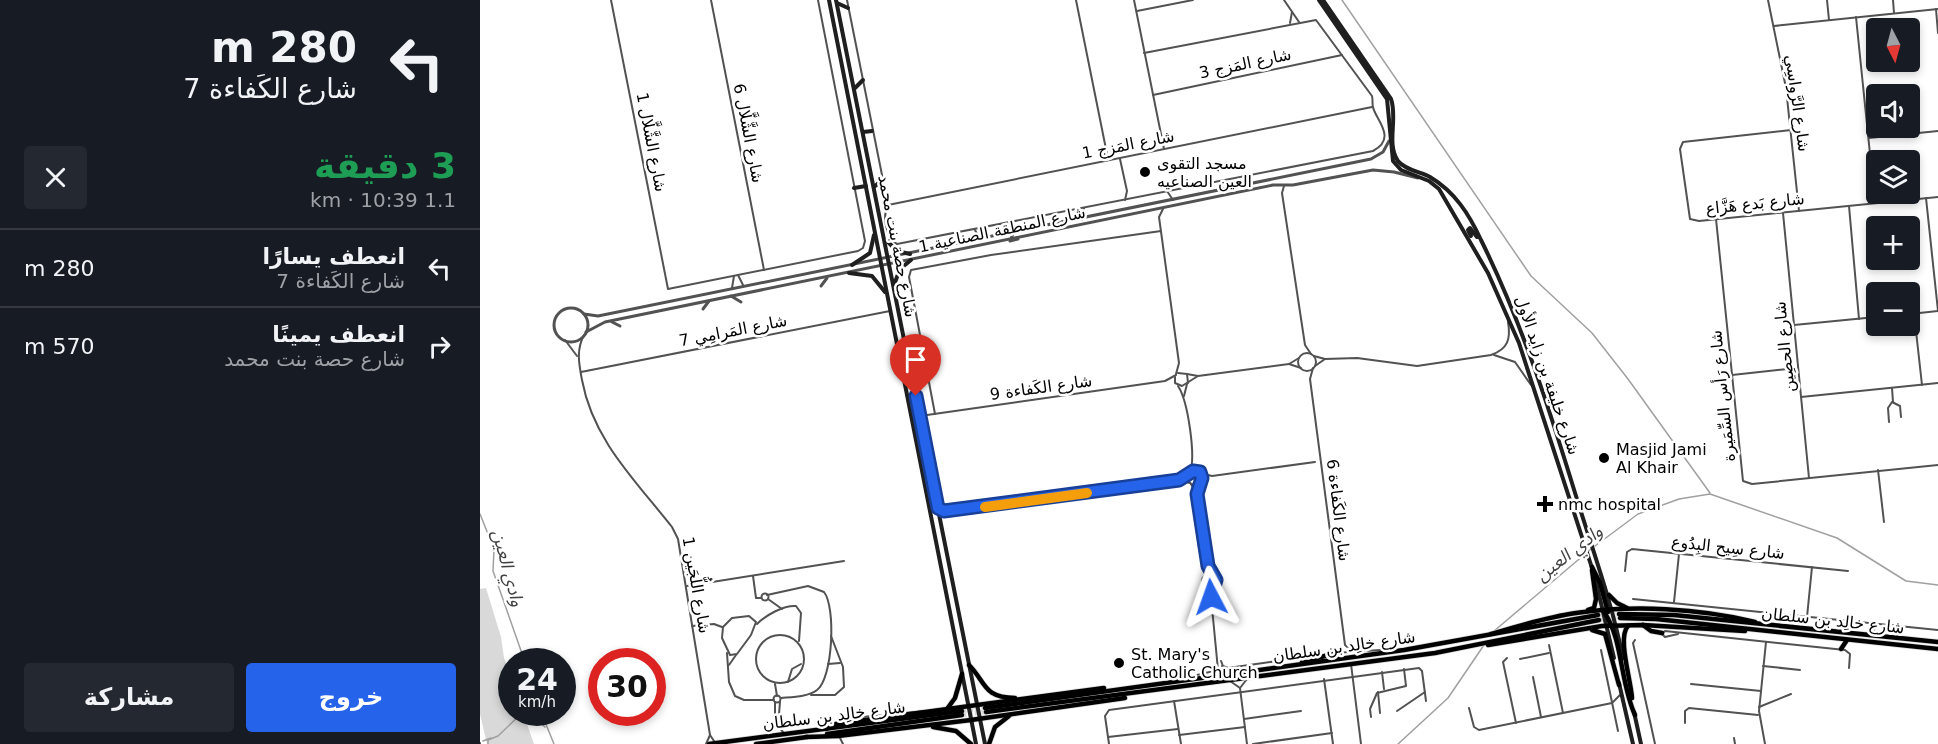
<!DOCTYPE html>
<html lang="ar">
<meta charset="utf-8">
<style>
:root{--surface:#171b24;--page:#242831;--text:#f1f3f6;--muted:#9ea1a6;--line:#363941;--accent:#2563eb}
body{margin:0;font-family:"DejaVu Sans","Noto Sans Arabic",sans-serif;background:var(--page);color:var(--text);direction:rtl;height:100vh;display:flex;flex-direction:column;font-size:22px;white-space:nowrap}
*{box-sizing:border-box;margin:0}
p{font-size:20px;color:var(--muted)}
.icon{flex:none;width:33px;height:33px;fill:none;stroke:currentColor;stroke-width:2;stroke-linecap:round;stroke-linejoin:round}
.map{position:relative;flex:1;overflow:hidden;direction:ltr}
.drawer{display:flex;flex-direction:column;background:var(--surface);width:480px}
.drawer>*{flex:none}
.guide{background:#171b24;color:var(--text);overflow:hidden}
.needle{width:39px;rotate:174deg}
.controls{position:absolute;left:1386px;top:18px;display:grid;gap:12px}
.controls a{display:grid;place-items:center;width:54px;height:54px;border-radius:6px;background:var(--surface);box-shadow:0 3px 9px #0003;font-size:30px}
.speed{position:absolute;left:18px;top:648px;display:flex;gap:12px;font-size:30px;font-weight:700;text-align:center}
.speed>*{display:grid;place-content:center;width:78px;height:78px;border-radius:50%;background:var(--surface);box-shadow:0 3px 9px #0003;line-height:1}
.speed small{font-size:15px;font-weight:400}
.speed .limit{border:9px solid #d22;background:#fff;color:#111}
.pin{position:absolute;display:grid;place-items:center;width:51px;height:51px;color:#fff;margin:-62px -26px;border-radius:50% 50% 50% 0;rotate:-45deg;box-shadow:0 0 6px #0007}
.pin .icon{rotate:45deg}
.me{position:absolute;width:66px;margin:-33px;rotate:356deg;stroke-linejoin:round;filter:drop-shadow(0 0 4px #0008)}
.turn{display:flex;align-items:center;gap:21px;height:126px;padding:0 24px;font-size:27px}
.turn .icon{width:78px;height:78px;stroke-width:2.5}
.turn b{display:block;font-size:42px;line-height:51px}
.round{display:grid;place-items:center;flex:none;width:63px;height:63px;border-radius:6px;background:var(--page)}
.headline{display:flex;align-items:center;justify-content:space-between;height:102px;padding:0 24px}
h1{font-size:36px;font-weight:700;line-height:45px;color:#1e9e55}
.action{display:flex;gap:12px;margin-top:auto;padding:12px 24px}
.action a{flex:1;height:69px;border-radius:6px;background:var(--accent);color:#fff;font-size:24px;font-weight:700;line-height:69px;text-align:center}
.action a+a{background:var(--page);color:var(--text)}
ul{padding:0;list-style:none}
li{display:flex;align-items:center;gap:18px;height:78px;padding:0 24px;border-top:2px solid var(--line)}
li div{flex:1}
li b{display:block;font-size:22px}
li em{font-style:normal}
main{display:flex;flex:1;min-height:0}
.map>svg:first-child{display:block}
.green{fill:#d9d9d9}
.lines{fill:none;stroke-linecap:round;stroke-linejoin:round}
.stream{stroke:#a0a0a0;stroke-width:1.5}
.primary-tunnel{stroke:#d9d9d9;stroke-width:4.5;stroke-dasharray:4.5 2;stroke-linecap:butt}
.primary-casing{stroke:#dbdbdb;stroke-width:6}
.minor{stroke:#525252;stroke-width:2}
.tertiary{stroke:#525252;stroke-width:3}
.secondary{stroke:#1f1f1f;stroke-width:4}
.primary{stroke:#000;stroke-width:4.5}
.route-casing{stroke:#184099;stroke-width:15}
.route{stroke:#2563eb;stroke-width:10}
.slow{stroke:#f59e0b;stroke-width:10}
.poi-dot{fill:#000;stroke:#fff;stroke-width:2}
.labels{text-anchor:middle;stroke-width:5;stroke-linejoin:round;paint-order:stroke}
.street-label{font-size:16px;fill:#000;stroke:#fff}
.poi-label{font-size:16px;fill:#000;stroke:#fff;text-anchor:start}
.water-label{font-size:18px;font-style:italic;fill:#414141;stroke:#fff}
</style>
<main>
<div class="map">
<svg width="1458" height="744" viewBox="0 0 1458 744">
<rect width="100%" height="100%" fill="#fff"/>
<!-- green -->
<polygon class="green" points="6,588 21,637 24,658 31,674 32,712 43,713 54,744 7,744 0,714 0,589"/>
<g class="lines">
<!-- stream -->
<g class="stream">
<polyline points="862,0 1051,276 1112,333 1148,379 1230,493"/>
<polyline points="0,514 14,549 13,571 45,662"/>
<polyline points="1115,546 1158,514 1199,499 1230,494 1357,538 1426,581 1458,585"/>
<polyline points="1014,631 1111,549"/>
<polyline points="61,712 74,744"/>
<polyline points="52,721 58,721 65,727"/>
<polyline points="3,741 11,738"/>
<polyline points="8,744 8,740 18,736 43,712"/>
<polyline points="918,744 968,698 1004,645"/>
</g>
<!-- primary-tunnel -->
<g class="primary-tunnel">
<polyline points="1118,615 1139,614"/>
<polyline points="1119,620 1140,618"/>
<polyline points="482,711 505,708"/>
<polyline points="482,715 506,712"/>
</g>
<!-- primary casing -->
<g class="primary-casing">
<g id="primary">
<polyline points="1112,567 1120,583 1128,612"/>
<polyline points="1129,595 1137,603 1147,608"/>
<polyline points="1108,610 1114,608 1116,599 1112,570"/>
<path d="M1124 612C1143 639 1140 683 1155 715"/>
<polyline points="1139,614 1194,615 1458,642"/>
<polyline points="1140,618 1176,619 1458,649"/>
<polyline points="1163,625 1171,631 1182,633"/>
<path d="M1148 626C1137 637 1151 680 1152 698"/>
<polyline points="1112,630 1125,634 1139,685"/>
<path d="M1011 634C1039 626 1067 617 1096 613 1154 605 1218 608 1275 622"/>
<polyline points="1008,645 1122,626 1163,625 1265,631"/>
<polyline points="1361,649 1367,640"/>
<polyline points="822,662 856,653"/>
<path d="M489 665C506 682 503 698 535 698"/>
<polyline points="505,708 924,650 1118,615"/>
<polyline points="467,709 475,698 482,674"/>
<polyline points="506,712 955,653 1119,620"/>
<polyline points="453,727 476,731 491,744"/>
<polyline points="346,729 356,724 624,688"/>
<polyline points="347,734 482,715"/>
<polyline points="326,737 358,736 491,720 645,698"/>
<polyline points="229,744 482,711"/>
<polyline points="276,744 327,737"/>
<polyline points="509,744 515,727 529,716"/>
</g>
</g>
<!-- minor -->
<g class="minor">
<polyline points="131,0 188,289 378,251 383,248 385,241 338,0"/>
<polyline points="231,0 284,270"/>
<path d="M367 0 408 205C402 216 406 238 417 244L893 151C918 138 895 119 893 107 892 103 893 100 892 96L836 20 664 53"/>
<polyline points="596,0 628,159"/>
<polyline points="654,0 684,149"/>
<polyline points="804,0 819,22"/>
<polyline points="1288,0 1306,88 1319,211"/>
<polyline points="1347,0 1349,20"/>
<polyline points="1413,0 1414,13"/>
<polyline points="1456,9 1458,33"/>
<polyline points="657,11 713,0"/>
<polyline points="1376,17 1395,203"/>
<polyline points="810,23 812,12"/>
<polyline points="1294,26 1458,9"/>
<polyline points="673,95 862,55"/>
<polyline points="1311,130 1203,142 1200,149 1210,219 1219,221 1458,197"/>
<polyline points="1389,138 1458,131"/>
<polyline points="640,159 647,191 645,200"/>
<polyline points="804,186 802,193 825,345 831,354"/>
<polyline points="687,191 693,200"/>
<polyline points="1446,198 1458,311"/>
<polyline points="408,205 892,107"/>
<polyline points="1369,206 1379,319"/>
<polyline points="683,209 679,217 699,363 696,374"/>
<polyline points="1303,213 1329,478"/>
<polyline points="1236,219 1263,481 1272,484 1458,465"/>
<polyline points="602,220 604,208"/>
<polyline points="495,230 500,240"/>
<polyline points="258,275 263,285"/>
<polyline points="252,288 254,276"/>
<polyline points="1434,313 1442,385"/>
<polyline points="1430,314 1458,311"/>
<polyline points="1314,325 1396,317"/>
<path d="M104 335C96 350 99 364 102 380 113 440 155 480 192 527L198 539 230 735 234 741"/>
<polyline points="85,340 97,356"/>
<circle cx="827" cy="362" r="9"/>
<polyline points="1014,355 1035,362 1051,385"/>
<path d="M834 356 845 359 877 358 937 366 1011 355C1028 349 1031 339 1028 322"/>
<polyline points="809,364 821,368"/>
<polyline points="835,366 845,359"/>
<polyline points="833,368 830,379 865,645 873,652"/>
<polyline points="101,372 410,311"/>
<polyline points="698,373 707,374 708,383"/>
<polyline points="707,374 718,376 809,364 819,358"/>
<polyline points="1252,375 1317,368"/>
<polyline points="695,377 695,383 702,386 718,376"/>
<path d="M698 386C708 401 716 456 710 473"/>
<polyline points="1412,388 1413,402"/>
<polyline points="704,396 707,384"/>
<polyline points="1321,397 1458,383"/>
<polyline points="455,414 429,277 431,270 511,255 681,231"/>
<polyline points="440,416 685,381 696,375"/>
<polyline points="1409,422 1408,408 1412,402 1420,406 1421,417"/>
<polyline points="1398,470 1404,522"/>
<circle cx="715" cy="478" r="7"/>
<polyline points="720,473 732,476 835,462"/>
<polyline points="699,480 709,474"/>
<polyline points="711,484 717,494 728,566 734,576"/>
<polyline points="717,494 720,483"/>
<polyline points="458,508 469,512 699,480 710,483"/>
<polyline points="1145,571 1147,552 1152,549 1368,571"/>
<circle cx="729" cy="581" r="7"/>
<polyline points="273,576 276,598 281,598"/>
<polyline points="207,586 364,561"/>
<circle cx="285" cy="597" r="3.5"/>
<path d="M287 595 328 586 344 592C356 607 353 678 337 690 328 697 312 697 301 698"/>
<polyline points="731,597 734,586"/>
<polyline points="288,599 302,609"/>
<polyline points="1153,599 1458,630"/>
<polyline points="1194,602 1199,554"/>
<polygon points="269,616 276,622 271,635 257,654 250,655 242,638 243,627 252,618"/>
<polyline points="1327,617 1332,567"/>
<path d="M277 624C286 615 304 605 316 606L321 613 319 641"/>
<polyline points="212,626 234,624 242,627"/>
<polyline points="1198,634 1185,637 1182,634 1185,631 1365,650 1370,654 1369,668"/>
<polyline points="1392,634 1397,624"/>
<circle cx="300" cy="659" r="24"/>
<polyline points="1155,640 1153,643 1175,744"/>
<polyline points="1069,645 1083,713"/>
<polyline points="1121,650 1138,731"/>
<polyline points="247,653 249,682 255,696 264,700 294,700"/>
<polyline points="855,653 915,649"/>
<polyline points="1027,658 1023,662 1036,723"/>
<polyline points="1040,659 1069,653"/>
<polyline points="741,661 743,666 748,668 841,655"/>
<polyline points="348,664 360,663"/>
<polyline points="871,664 881,744"/>
<polyline points="249,665 256,655"/>
<polyline points="742,666 747,671 775,668"/>
<polyline points="1283,666 1320,670"/>
<polyline points="902,672 904,689"/>
<polyline points="1053,677 1061,717"/>
<polyline points="844,679 853,744"/>
<polyline points="696,680 738,670 731,597 726,587"/>
<polyline points="750,681 760,688 767,744"/>
<polyline points="308,682 312,669 321,664"/>
<polyline points="295,684 297,696"/>
<polyline points="1211,684 1281,691"/>
<polyline points="760,688 767,679"/>
<polyline points="898,692 900,713"/>
<polyline points="331,695 355,695 364,687 363,667 351,636"/>
<circle cx="297" cy="699" r="3.5"/>
<polyline points="694,701 701,744"/>
<polyline points="300,702 298,726 303,732"/>
<polyline points="1279,707 1311,694"/>
<polyline points="989,708 994,727 999,730 1132,703 1140,695"/>
<polyline points="917,711 945,692"/>
<polyline points="891,717 890,709 897,693 926,686 924,669"/>
<polyline points="764,719 821,711"/>
<polyline points="370,721 382,717 446,711"/>
<polyline points="1205,723 1205,711 1209,708 1278,715"/>
<polyline points="699,735 765,727"/>
<polyline points="288,736 295,726 295,702"/>
<polyline points="628,737 698,729"/>
<polyline points="360,738 363,744"/>
<polyline points="1254,738 1255,744"/>
<polyline points="0,743 0,744"/>
<polyline points="226,744 230,735"/>
<polyline points="629,744 625,716 629,710 939,668 942,671 946,701"/>
<polyline points="773,744 852,733"/>
<polyline points="1285,744 1279,711 1286,642"/>
</g>
<!-- tertiary -->
<g class="tertiary">
<polyline points="533,234 530,241 538,239"/>
<polyline points="341,286 347,278"/>
<polyline points="251,296 261,302"/>
<circle cx="91" cy="325" r="17"/>
<polyline points="223,309 229,301"/>
<polyline points="104,314 118,316 891,159 903,152 909,141"/>
<polyline points="132,322 140,326"/>
<polyline points="106,332 125,322 793,185 813,185 893,170 914,172 938,178"/>
</g>
<!-- secondary -->
<g class="secondary">
<polyline points="349,0 496,744"/>
<polyline points="356,0 505,744"/>
<polyline points="839,0 907,99 913,161 921,170 949,181 959,189 1008,273 1039,343 1112,568"/>
<path d="M843 0 911 99C918 118 906 144 918 161 925 170 941 172 950 177 975 192 989 214 1001 240 1042 323 1069 408 1096 496 1113 551 1132 603 1143 658"/>
<polyline points="357,3 368,8"/>
<polyline points="375,88 383,80"/>
<polyline points="383,132 392,131"/>
<polyline points="394,187 402,180"/>
<polyline points="374,188 386,186"/>
<polyline points="991,236 988,230 990,228 997,237"/>
<polyline points="406,240 417,251 430,254"/>
<polyline points="372,265 390,253 394,235"/>
<polyline points="369,273 392,276 405,292"/>
<polyline points="414,285 420,269 431,260"/>
<polyline points="1115,578 1134,658"/>
<polyline points="1139,683 1153,744"/>
<polyline points="1154,712 1161,744"/>
</g>
<!-- primary -->
<use href="#primary" class="primary"/>
</g>
<g class="lines">
<!-- route casing -->
<g class="route-casing">
<polyline id="route" points="436,396 458,508 464,511 699,480 713,471 720,472 722,478 717,494 728,566 736,580 731,597"/>
</g>
<!-- route -->
<use href="#route" class="route"/>
<!-- slow -->
<polyline class="slow" points="505,507 607,493"/>
</g>
<!-- markers -->
<g class="poi-dot">
<circle cx="665" cy="172" r="6"/>
<circle cx="1124" cy="458" r="6"/>
<path d="M1062 495h6v6h6v6h-6v6h-6v-6h-6v-6h6z"/>
<circle cx="639" cy="663" r="6"/>
</g>
<g class="labels">
<!-- street labels -->
<g class="street-label">
<text transform="translate(765 63) rotate(-12)" y="6">شارع المَزج 3</text>
<text transform="translate(1318 103) rotate(82)" y="6">شارع الرَّواسِي</text>
<text transform="translate(269 133) rotate(79)" y="6">شارع الشَّلَّال 6</text>
<text transform="translate(172 142) rotate(79)" y="6">شارع الشَّلَّال 1</text>
<text transform="translate(648 144) rotate(-11)" y="6">شارع المَزج 1</text>
<text transform="translate(1275 203) rotate(-6)" y="6">شارع بَدع هَزَّاع</text>
<text transform="translate(522 229) rotate(-12)" y="6">شارع المنطقة الصناعية 1</text>
<text transform="translate(418 246) rotate(79)" y="6">شارع حصة بنت محمد</text>
<text transform="translate(253 330) rotate(-11)" y="6">شارع المَرامِي 7</text>
<text transform="translate(1304 347) rotate(-96)" y="6">شارع الحصِين</text>
<text transform="translate(1068 375) rotate(71)" y="6">شارع خليفة بن زايد الأول</text>
<text transform="translate(561 387) rotate(-8)" y="6">شارع الكَفاءة 9</text>
<text transform="translate(1242 396) rotate(-96)" y="6">شارع رَأس السِّمَيرة</text>
<text transform="translate(859 510) rotate(83)" y="6">شارع الكَفاءة 6</text>
<text transform="translate(1248 547) rotate(6)" y="6">شارع سِيح البِدُوع</text>
<text transform="translate(217 585) rotate(80)" y="6">شارع اللُّجَين 1</text>
<text transform="translate(1353 620) rotate(6)" y="6">شارع خالِد بن سلطان</text>
<text transform="translate(864 646) rotate(-8)" y="6">شارع خالِد بن سلطان</text>
<text transform="translate(354 715) rotate(-7)" y="6">شارع خالِد بن سلطان</text>
</g>
<!-- poi labels -->
<g class="poi-label">
<text x="677" y="169">مسجد التقوى<tspan x="677" dy="18">العين الصناعيه</tspan></text>
<text x="1136" y="455">Masjid Jami<tspan x="1136" dy="18">Al Khair</tspan></text>
<text x="1078" y="510">nmc hospital</text>
<text x="651" y="660">St. Mary's<tspan x="651" dy="18">Catholic Church</tspan></text>
</g>
<!-- water labels -->
<g class="water-label">
<text transform="translate(1089 553) rotate(-38)" y="6">وادي العين</text>
<text transform="translate(28 568) rotate(75)" y="6">وادي العين</text>
</g>
</g>
</svg>
<div class="controls">
<a><svg class="needle" viewBox="-14 -14 28 28"><path d="M0-13l5 13h-10z" fill="#e53935"/><path d="M0 13l5-13h-10z" fill="#9ea1a6"/></svg></a>
<a><svg class="icon" aria-label="sound" viewBox="0 0 24 24"><path d="M4 9h4l5-4v14l-5-4H4zM17 9q2 3 0 6"/></svg></a>
<a><svg class="icon" aria-label="layers" viewBox="0 0 24 24"><path d="M12 4l9 5-9 5-9-5zM3 14l9 5 9-5"/></svg></a>
<a>+</a>
<a>−</a>
</div>
<div class="speed"><div>24<small>km/h</small></div><div class="limit">30</div></div>
<div class="pin" style="left:436px;top:396px;background:#d93025"><svg class="icon" aria-label="arrive" viewBox="0 0 24 24"><path d="M6 21V4h12l-3 4 3 4H6"/></svg></div>
<svg class="me" style="left:731px;top:597px" viewBox="-20 -20 40 40"><path d="M0-17L14 15 0 8-14 15z" fill="#2563eb" stroke="#fff" stroke-width="4"/></svg>
</div>
<section class="drawer">
<div class="guide">
<div class="turn"><svg class="icon" aria-label="left" viewBox="0 0 24 24"><path d="M17 20v-9H6M10 6l-5 5 5 5"/></svg><div><b>280 m</b>شارع الكَفاءة 7</div></div>
</div>
<div class="headline"><div><h1>3 دقيقة</h1><p>1.1 km · 10:39</p></div><a class="round"><svg class="icon" aria-label="close" viewBox="0 0 24 24"><path d="M6 6l12 12M18 6L6 18"/></svg></a></div>
<ul>
<li><svg class="icon" aria-label="left" viewBox="0 0 24 24"><path d="M17 20v-9H6M10 6l-5 5 5 5"/></svg><div><b>انعطف يسارًا</b><p>شارع الكَفاءة 7</p></div><em>280 m</em></li>
<li><svg class="icon" aria-label="right" viewBox="0 0 24 24"><path d="M7 20v-9h11M14 6l5 5-5 5"/></svg><div><b>انعطف يمينًا</b><p>شارع حصة بنت محمد</p></div><em>570 m</em></li>
</ul>
<div class="action"><a>خروج</a><a>مشاركة</a></div>
</section>
</main>
